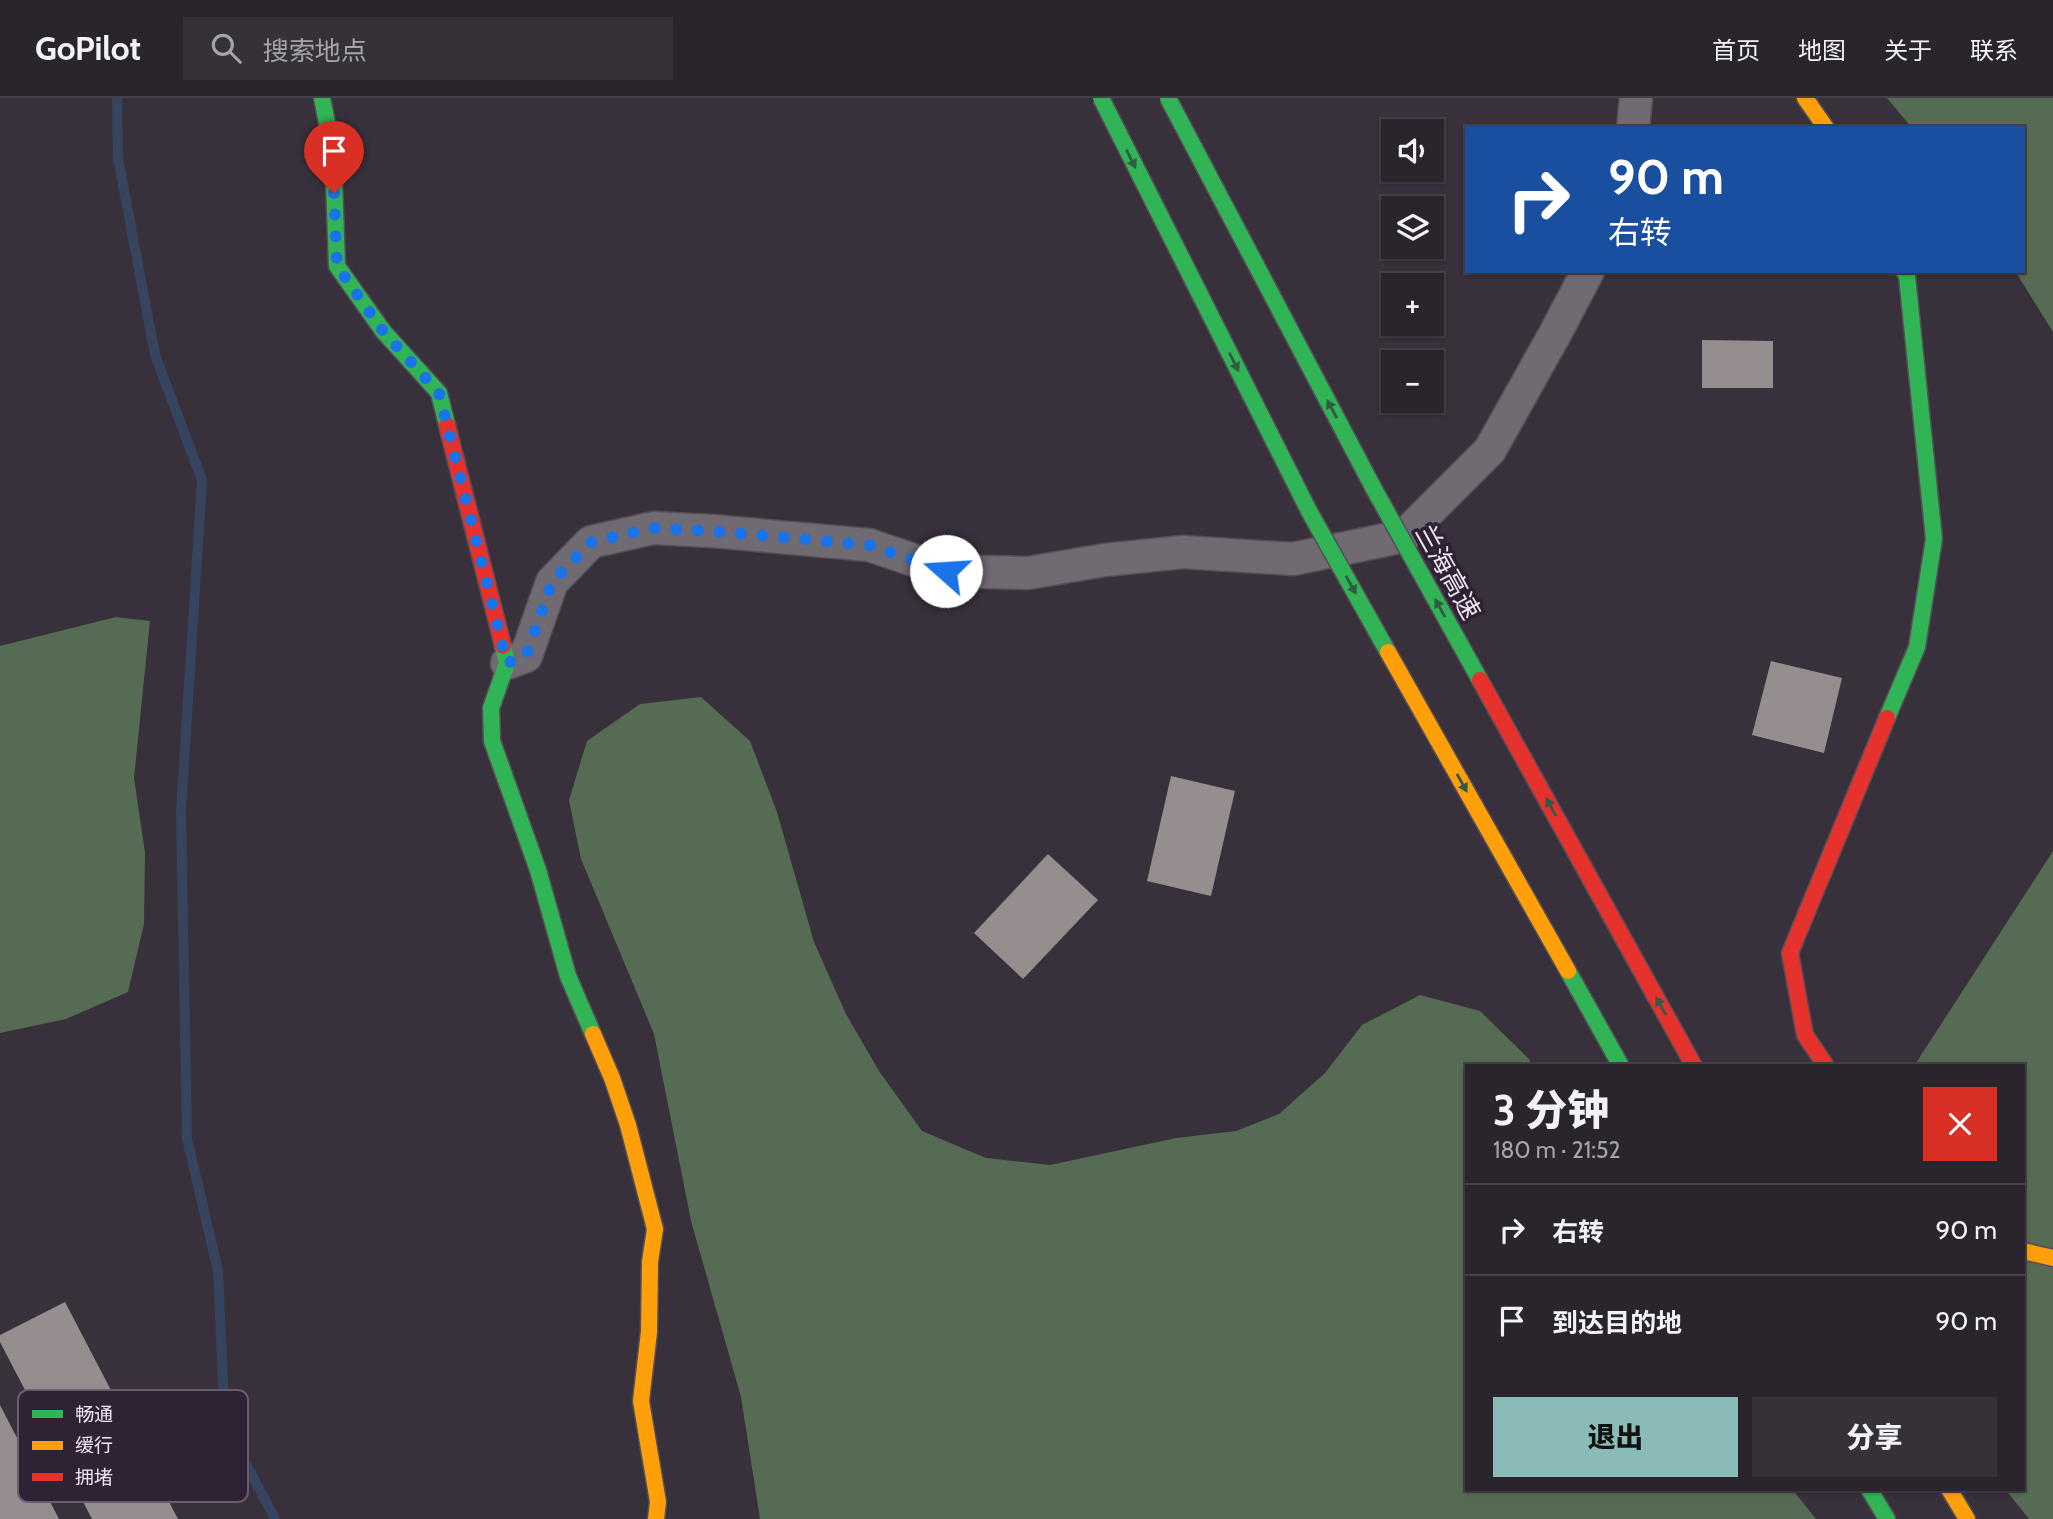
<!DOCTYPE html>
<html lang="zh">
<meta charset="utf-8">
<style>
:root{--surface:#2a242c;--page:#363038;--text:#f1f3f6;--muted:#a5a4a9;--line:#464148;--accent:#8bbbb9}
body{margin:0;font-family:Cabin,"Noto Sans SC",sans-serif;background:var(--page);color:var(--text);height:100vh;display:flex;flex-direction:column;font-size:26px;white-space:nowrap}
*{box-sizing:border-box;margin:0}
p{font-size:23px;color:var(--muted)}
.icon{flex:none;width:38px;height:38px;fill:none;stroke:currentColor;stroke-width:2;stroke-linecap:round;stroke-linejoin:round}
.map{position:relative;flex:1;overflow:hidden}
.panel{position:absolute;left:1465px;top:966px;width:560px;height:427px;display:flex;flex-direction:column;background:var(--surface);border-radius:0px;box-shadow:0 2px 5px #0004,0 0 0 2px var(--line)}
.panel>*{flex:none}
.guide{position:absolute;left:1465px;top:28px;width:560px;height:147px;border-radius:0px;box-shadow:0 2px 5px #0004,0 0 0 2px var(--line);background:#1a4fa0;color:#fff;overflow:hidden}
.controls{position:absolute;left:1381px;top:21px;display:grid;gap:14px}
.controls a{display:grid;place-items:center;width:63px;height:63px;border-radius:0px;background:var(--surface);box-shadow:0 2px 5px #0004,0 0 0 2px var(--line);font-size:35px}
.pin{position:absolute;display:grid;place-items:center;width:60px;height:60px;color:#fff;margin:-72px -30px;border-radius:50% 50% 50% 0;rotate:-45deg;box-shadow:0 0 7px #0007}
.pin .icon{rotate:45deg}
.me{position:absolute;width:77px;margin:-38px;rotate:289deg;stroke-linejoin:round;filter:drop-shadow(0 0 5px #0008)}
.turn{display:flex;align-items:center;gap:24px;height:147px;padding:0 28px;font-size:32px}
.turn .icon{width:91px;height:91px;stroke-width:2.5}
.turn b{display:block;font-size:49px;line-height:60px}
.round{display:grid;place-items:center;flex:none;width:74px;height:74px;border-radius:0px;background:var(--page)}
.overview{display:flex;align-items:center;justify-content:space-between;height:119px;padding:0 28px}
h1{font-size:42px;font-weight:800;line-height:52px}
.primary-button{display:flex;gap:14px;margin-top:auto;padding:14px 28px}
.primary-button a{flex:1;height:80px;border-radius:0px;background:var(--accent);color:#111;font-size:28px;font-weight:800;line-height:80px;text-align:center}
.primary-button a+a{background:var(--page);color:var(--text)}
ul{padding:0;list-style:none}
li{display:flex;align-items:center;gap:21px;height:91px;padding:0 28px;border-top:2px solid var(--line)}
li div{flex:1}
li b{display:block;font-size:26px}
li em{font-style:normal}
header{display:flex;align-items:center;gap:42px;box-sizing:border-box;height:98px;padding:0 35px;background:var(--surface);border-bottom:2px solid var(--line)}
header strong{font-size:33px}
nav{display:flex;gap:38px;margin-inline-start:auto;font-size:24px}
.search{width:490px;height:63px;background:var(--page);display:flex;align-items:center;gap:18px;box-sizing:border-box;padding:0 24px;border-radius:0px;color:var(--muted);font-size:26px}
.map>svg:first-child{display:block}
.forest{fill:#556b53}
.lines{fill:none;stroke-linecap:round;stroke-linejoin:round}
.stream{stroke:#374460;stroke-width:10}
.building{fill:#958d8e}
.street-casing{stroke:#554e58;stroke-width:35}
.fast-casing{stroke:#554e58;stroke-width:19}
.slow-casing{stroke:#554e58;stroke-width:19}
.jam-casing{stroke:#554e58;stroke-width:19}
.street{stroke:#706a73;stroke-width:32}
.fast{stroke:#30b455;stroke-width:16}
.slow{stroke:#ff9f0a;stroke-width:16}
.jam{stroke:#e5322d;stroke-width:16}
.fast-bridge-casing{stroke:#554e58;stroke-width:19;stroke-linecap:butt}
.slow-bridge-casing{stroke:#554e58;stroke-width:19;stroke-linecap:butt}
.jam-bridge-casing{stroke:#554e58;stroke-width:19;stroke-linecap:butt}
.fast-bridge{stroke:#30b455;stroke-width:16}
.slow-bridge{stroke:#ff9f0a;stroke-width:16}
.jam-bridge{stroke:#e5322d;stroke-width:16}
.oneway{fill:#2f5c42}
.route{stroke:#1a73e8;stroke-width:12;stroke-dasharray:0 21.6}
.labels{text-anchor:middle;stroke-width:7;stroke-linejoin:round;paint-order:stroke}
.street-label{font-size:26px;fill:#ede5f2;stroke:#2f2235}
.key{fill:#2f2235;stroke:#685c6e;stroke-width:2}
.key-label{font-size:19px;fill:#ede5f2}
</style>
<header>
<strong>GoPilot</strong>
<div class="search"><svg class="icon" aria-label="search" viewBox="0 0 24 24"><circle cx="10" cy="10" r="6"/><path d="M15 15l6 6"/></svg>搜索地点</div>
<nav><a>首页</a><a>地图</a><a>关于</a><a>联系</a></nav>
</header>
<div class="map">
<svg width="2053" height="1421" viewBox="0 0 2053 1421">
<rect width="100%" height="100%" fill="#38303b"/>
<!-- forest -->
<g class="forest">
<polygon points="1887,0 2053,0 2053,234 2015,173 2023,173 2023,30 1912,30"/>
<polygon points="116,519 150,523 134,680 145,755 144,826 128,894 66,921 0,935 0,548"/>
<polygon points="701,599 750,643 777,714 814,844 846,916 879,973 922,1033 986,1060 1050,1067 1176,1040 1236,1033 1279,1016 1325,975 1362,927 1420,897 1480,913 1529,961 1532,968 1466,968 1466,1391 1792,1391 1816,1421 760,1421 741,1299 691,1123 654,936 581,761 569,702 587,643 640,606"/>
<polygon points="2053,753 2053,1421 2029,1421 2005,1391 2023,1391 2023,968 1914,968"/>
</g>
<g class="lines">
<!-- stream -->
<polyline class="stream" points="117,0 118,60 155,257 202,382 181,713 187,1040 218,1173 224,1307 231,1337 275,1421"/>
</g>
<!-- building -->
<g class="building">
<polygon points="1702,242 1773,243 1773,290 1702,290"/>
<polygon points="1771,563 1842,580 1824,655 1752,637"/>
<polygon points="1171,678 1235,693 1211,798 1147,783"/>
<polygon points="1048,756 1098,802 1023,881 974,835"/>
<polygon points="65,1204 178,1421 92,1421 0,1244 0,1237"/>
<polygon points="0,1307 59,1421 0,1421"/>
</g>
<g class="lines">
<!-- street casing -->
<g class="street-casing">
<g id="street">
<polyline points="1633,30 1636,0"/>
<polyline points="507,565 526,558 552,484 591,444 653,430 712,433 869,447 946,473 1028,475 1105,462 1183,454 1293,461 1404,438 1490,352 1556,234 1588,173"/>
</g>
</g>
<!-- fast casing -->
<g class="fast-casing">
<g id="fast">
<polyline points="322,0 333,55 337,168 383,233 439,295 447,327"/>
<polyline points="503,548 507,565 491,610 492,643 538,772 568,878 593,936"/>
<polyline points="1887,620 1917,549 1934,441 1907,178 1904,173"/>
<polyline points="1869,1391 1887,1421"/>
</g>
</g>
<!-- slow casing -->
<g class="slow-casing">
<g id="slow">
<polyline points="1805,0 1826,30"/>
<polyline points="593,936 612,980 628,1027 655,1131 650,1164 649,1234 641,1303 658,1404 656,1421"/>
<polyline points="2023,1153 2053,1160"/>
<polyline points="1949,1391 1967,1421"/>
</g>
</g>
<!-- jam casing -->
<g class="jam-casing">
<g id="jam">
<polyline points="447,327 503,548"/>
<polyline points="1826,968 1805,937 1790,855 1887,620"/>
</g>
</g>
<!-- street -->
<use href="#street" class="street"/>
<!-- fast -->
<use href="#fast" class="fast"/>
<!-- slow -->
<use href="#slow" class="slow"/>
<!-- jam -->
<use href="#jam" class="jam"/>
<!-- fast-bridge casing -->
<g class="fast-bridge-casing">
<g id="fast-bridge">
<polyline points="1101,0 1309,413 1388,554"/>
<polyline points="1168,0 1374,391 1480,582"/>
<polyline points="1568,873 1621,968"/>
</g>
</g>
<!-- slow-bridge casing -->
<g class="slow-bridge-casing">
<polyline id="slow-bridge" points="1388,554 1568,873"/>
</g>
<!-- jam-bridge casing -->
<g class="jam-bridge-casing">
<polyline id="jam-bridge" points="1480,582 1694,968"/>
</g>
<!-- fast-bridge -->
<use href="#fast-bridge" class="fast-bridge"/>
<!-- slow-bridge -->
<use href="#slow-bridge" class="slow-bridge"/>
<!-- jam-bridge -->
<use href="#jam-bridge" class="jam-bridge"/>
</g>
<!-- one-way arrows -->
<defs><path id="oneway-solid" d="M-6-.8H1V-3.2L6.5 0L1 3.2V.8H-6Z" transform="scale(1.75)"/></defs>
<g class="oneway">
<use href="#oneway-solid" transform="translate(1131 61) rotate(63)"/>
<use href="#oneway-solid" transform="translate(1234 264) rotate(63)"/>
<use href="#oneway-solid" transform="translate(1332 311) rotate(-118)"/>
<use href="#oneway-solid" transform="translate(1351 487) rotate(61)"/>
<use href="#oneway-solid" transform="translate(1440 510) rotate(-119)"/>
<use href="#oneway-solid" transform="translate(1462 685) rotate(61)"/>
<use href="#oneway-solid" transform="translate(1551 709) rotate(-119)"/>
<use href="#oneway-solid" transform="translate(1661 908) rotate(-119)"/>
</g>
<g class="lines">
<!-- route -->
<polyline class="route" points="334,95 337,168 383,233 439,295 507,565 526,558 552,484 591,444 653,430 712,433 869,447 946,473"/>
</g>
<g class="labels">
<!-- street labels -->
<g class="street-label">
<text transform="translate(1448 474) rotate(61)" y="9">兰海高速</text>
</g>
</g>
<!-- legend -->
<rect x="18" y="1292" width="230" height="112" rx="10" class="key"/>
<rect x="32" y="1312" width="31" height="8" fill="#30b455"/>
<rect x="32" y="1343" width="31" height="9" fill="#ff9f0a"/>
<rect x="32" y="1375" width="31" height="8" fill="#e5322d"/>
<g class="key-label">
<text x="75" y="1323">畅通</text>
<text x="75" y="1354">缓行</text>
<text x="75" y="1386">拥堵</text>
</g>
</svg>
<div class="controls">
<a><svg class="icon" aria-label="sound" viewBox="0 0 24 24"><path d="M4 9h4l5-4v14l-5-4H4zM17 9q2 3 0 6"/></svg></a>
<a><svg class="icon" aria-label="layers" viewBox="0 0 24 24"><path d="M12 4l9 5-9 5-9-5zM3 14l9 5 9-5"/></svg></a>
<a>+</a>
<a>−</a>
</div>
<div class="pin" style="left:334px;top:95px;background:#d93025"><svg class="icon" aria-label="arrive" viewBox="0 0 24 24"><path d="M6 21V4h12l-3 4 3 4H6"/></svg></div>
<svg class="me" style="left:946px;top:473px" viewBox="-20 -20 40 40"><circle r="19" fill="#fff"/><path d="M0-13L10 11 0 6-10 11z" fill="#1a73e8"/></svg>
<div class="guide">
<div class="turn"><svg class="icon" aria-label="right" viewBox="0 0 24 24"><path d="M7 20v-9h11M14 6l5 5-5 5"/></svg><div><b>90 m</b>右转</div></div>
</div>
<section class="panel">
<div class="overview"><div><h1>3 分钟</h1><p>180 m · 21:52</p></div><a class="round" style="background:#d93025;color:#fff"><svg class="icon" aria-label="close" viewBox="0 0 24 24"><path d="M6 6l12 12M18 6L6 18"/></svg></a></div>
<ul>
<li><svg class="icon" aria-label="right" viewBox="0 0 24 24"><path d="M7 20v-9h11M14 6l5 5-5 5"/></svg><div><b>右转</b></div><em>90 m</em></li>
<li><svg class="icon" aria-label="arrive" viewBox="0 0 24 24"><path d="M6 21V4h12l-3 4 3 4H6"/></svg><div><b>到达目的地</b></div><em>90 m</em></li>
</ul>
<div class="primary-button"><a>退出</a><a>分享</a></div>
</section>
</div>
